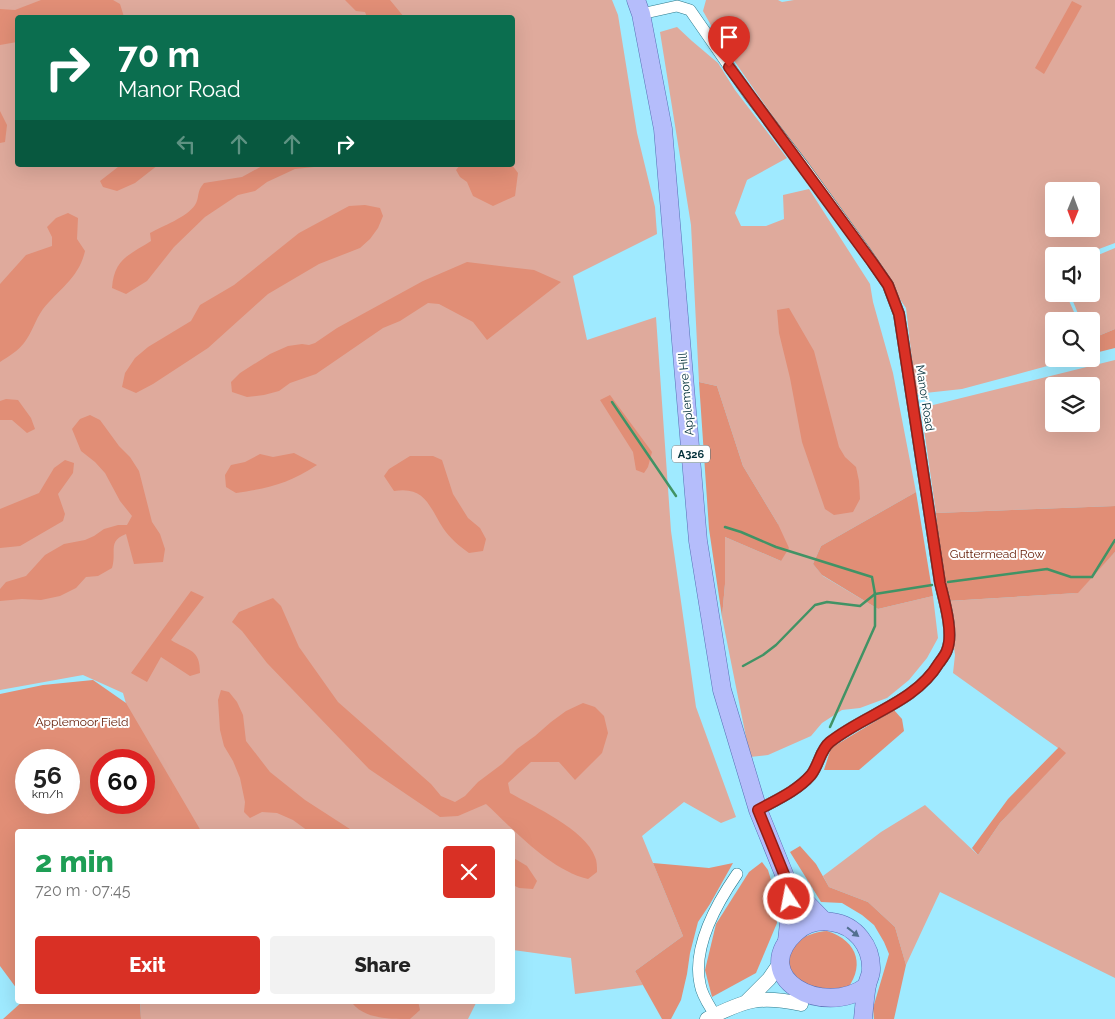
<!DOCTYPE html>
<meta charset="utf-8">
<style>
:root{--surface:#fff;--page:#f2f2f2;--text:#222;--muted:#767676;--accent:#d93025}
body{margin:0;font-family:Raleway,sans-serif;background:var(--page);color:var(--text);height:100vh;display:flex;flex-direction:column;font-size:19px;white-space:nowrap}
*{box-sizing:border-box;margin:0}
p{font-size:16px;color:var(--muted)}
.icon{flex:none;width:28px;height:28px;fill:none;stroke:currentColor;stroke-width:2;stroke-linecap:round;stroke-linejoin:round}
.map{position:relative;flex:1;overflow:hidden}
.drawer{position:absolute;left:15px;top:829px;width:500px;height:175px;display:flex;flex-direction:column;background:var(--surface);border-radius:5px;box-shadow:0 5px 20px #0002}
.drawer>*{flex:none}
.hud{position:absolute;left:15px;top:15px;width:500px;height:152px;border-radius:5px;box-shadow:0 5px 20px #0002;background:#0b6e4f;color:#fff;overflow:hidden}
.needle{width:32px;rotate:181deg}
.tools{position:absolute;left:1045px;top:182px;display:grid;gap:10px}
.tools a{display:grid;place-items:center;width:55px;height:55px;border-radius:5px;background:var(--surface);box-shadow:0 5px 20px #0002;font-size:25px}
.speed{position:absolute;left:15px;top:749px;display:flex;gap:10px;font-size:25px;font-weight:700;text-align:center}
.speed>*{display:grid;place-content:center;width:65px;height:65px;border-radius:50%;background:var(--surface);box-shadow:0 5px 20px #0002;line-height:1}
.speed small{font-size:12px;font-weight:400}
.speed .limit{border:8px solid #d22;background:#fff;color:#111}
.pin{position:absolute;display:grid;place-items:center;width:42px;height:42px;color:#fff;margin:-51px -21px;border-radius:50% 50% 50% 0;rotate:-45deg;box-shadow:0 0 5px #0007}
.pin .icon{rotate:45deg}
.me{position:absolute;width:55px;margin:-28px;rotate:349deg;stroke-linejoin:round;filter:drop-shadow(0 0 4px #0008)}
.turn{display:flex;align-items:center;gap:18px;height:105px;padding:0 20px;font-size:22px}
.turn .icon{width:65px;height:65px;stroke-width:2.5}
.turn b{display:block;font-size:35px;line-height:42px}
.lanes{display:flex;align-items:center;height:48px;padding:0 20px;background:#0003;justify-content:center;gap:25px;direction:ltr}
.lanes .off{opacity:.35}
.round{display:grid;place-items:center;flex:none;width:52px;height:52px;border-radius:5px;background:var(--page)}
.overview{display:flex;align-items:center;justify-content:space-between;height:85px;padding:0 20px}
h1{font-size:30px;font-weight:800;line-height:38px;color:#1e9e55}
.button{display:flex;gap:10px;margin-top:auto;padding:10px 20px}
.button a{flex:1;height:58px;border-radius:5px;background:var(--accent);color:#fff;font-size:20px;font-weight:800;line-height:58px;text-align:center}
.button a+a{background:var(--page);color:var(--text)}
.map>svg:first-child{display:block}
.green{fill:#dfaa9c;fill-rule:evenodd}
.forest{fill:#e18e76;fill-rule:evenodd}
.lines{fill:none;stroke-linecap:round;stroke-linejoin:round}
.stream{stroke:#419365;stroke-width:2.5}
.minor-casing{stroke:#2d7a8c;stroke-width:12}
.tertiary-casing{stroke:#2d7a8c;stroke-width:15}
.primary-casing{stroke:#566fb5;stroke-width:19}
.minor{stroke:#fff;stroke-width:11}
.tertiary{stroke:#fff;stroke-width:14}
.primary{stroke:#b5bdfb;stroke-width:18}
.oneway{fill:#526f90}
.route-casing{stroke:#8d1f18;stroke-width:12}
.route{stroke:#d93025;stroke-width:9}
.labels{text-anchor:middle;stroke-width:4;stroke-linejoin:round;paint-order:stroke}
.shield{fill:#fefefe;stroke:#4d6d74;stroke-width:1}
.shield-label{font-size:11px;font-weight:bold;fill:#012f39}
.street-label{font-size:12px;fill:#012f39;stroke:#fefefe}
.park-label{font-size:12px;fill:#621802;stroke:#fefefe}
</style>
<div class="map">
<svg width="1115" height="1019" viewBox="0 0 1115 1019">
<rect width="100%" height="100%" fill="#9feaff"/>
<!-- green -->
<g class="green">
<path d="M0 0H612L618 15 637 133 655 207 657 234 573 276 587 340 656 317 671 531 696 707 736 817 721 823 684 802 642 836 683 936 635 971 643 985 575 994 571 958 513 950 512 831H170L144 760H142L123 693 83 675 0 690ZM18 18H512V165H18Z"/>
<path d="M706 0H778L782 2 794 0H1115V243L1080 256H1054V294H1066L1078 321H1054V359H1061L1062 362 962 389 916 394 906 308 717 36 703 11ZM1054 191H1091V229H1054Z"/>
<polygon points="677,27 692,41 718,63 735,90 787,158 747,180 735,213 741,226 766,226 784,219 783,195 809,189 870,284 873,302 893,373 916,492 821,546 813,564 823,576 878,609 933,596 938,638 927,658 909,680 887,698 860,708 842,710 822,723 811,736 768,755 750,757 722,617 725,584 725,537 781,561 778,524 743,466 717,386 699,382 691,225 660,32"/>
<polygon points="1115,248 1115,329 1091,339 1091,321 1081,321 1070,294 1091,294 1091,258"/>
<path d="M1115 360V506L936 513 921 408ZM1054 386H1091V424H1054Z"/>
<polygon points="1115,552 1115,978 940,892 906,965 895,927 868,902 829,887 823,876 881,832 925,805 978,855 1000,823 1065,753 953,673 955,655 948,601 1077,593"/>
<polygon points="140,1001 477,1001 468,1019 141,1019"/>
</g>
<!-- forest -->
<g class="forest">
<polygon points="41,0 113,0 120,4 124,17 18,18 17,42 0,45 0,9 15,10"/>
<polygon points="345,0 390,0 404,17 367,17 365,12 356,11"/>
<polygon points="1072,1 1082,6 1044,74 1035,68"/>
<polygon points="0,111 7,125 5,142 0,143"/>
<polygon points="118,165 158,165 135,183 117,191 103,187 100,181 118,167"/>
<path d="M264 165H333L295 169 267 182 255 191 238 195 205 217 174 247 147 281 126 294 112 288C114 259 129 255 151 241L150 233C163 226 187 217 195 205 200 197 196 192 204 183L242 177Z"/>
<polygon points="460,165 512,165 518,173 515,196 493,206 473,196 467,182 460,177 456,170"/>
<polygon points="365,205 380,208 383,216 378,228 370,239 360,248 319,264 268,294 208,348 153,384 136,393 122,387 125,373 135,358 148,347 191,321 200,305 234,285 299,233 349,206"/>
<path d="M68 213 78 218 77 239 85 251C79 278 59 289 43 309 35 320 32 333 24 343 18 351 9 356 0 362V284L26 255 52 246V237L47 227 56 218Z"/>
<polygon points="467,262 534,270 561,282 487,340 473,322 439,304 428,303 400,321 383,328 316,374 290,383 279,391 264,395 247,397 232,392 231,382 240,373 270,354 288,346 302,344 309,345 315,343 337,328 423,281"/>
<polygon points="789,308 814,351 839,447 845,457 856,467 859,481 860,499 853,512 834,515 825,509 802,442 790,378 779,333 777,310"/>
<polygon points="1115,329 1115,348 1091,354 1091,339"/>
<polygon points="699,382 717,386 743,466 778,524 789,548 781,561 725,537 725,584 722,617 709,529"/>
<polygon points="610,395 652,452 648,467 644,473 636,470 633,452 600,400"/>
<polygon points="6,399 18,400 31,418 35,429 27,433 12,420 0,420 0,401"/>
<path d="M90 415 100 420 119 446 130 457 139 471 152 522 160 534 165 549 163 562 134 564 126 534C107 541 117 552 112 568L98 576 86 577 76 588 60 596 41 600 22 599 0 601V589L6 582 26 576 45 555 64 544 85 540 94 536 104 529 118 525H127L132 516 120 501 105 473 95 462 81 451 72 429 80 419Z"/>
<path d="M294 453 317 465C288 484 269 488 236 493L226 487 225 475 231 465 245 462 260 454 273 457Z"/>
<path d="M410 456H433L442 460 453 494 468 518 480 528 486 539 483 551 469 553C459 546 450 538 443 528 429 506 425 486 394 491L384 476 389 469Z"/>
<polygon points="65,460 74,463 73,473 58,494 65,514 63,521 20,546 0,548 0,509 39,493 54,468"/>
<polygon points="916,492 933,596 878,609 822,575 813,564 821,546"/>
<polygon points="1115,506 1115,552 1078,593 948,601 938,539 936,513"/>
<path d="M191 591 204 597 171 640C188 651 200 648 200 673L190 676 161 657 147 682 131 673Z"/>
<path d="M273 598 281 606 299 647 338 702 431 784 441 796 455 802 465 796 478 782 502 764 517 749 535 736 551 722 566 711 583 703 595 707 604 716 608 733 602 753 575 780 559 762H531L508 783 510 793C533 806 586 830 595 857 597 861 597 867 597 872L588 879C550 870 514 830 486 804L458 816 440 817 369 769 267 663 242 631 232 622 239 612Z"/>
<path d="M93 680 126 703 201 831H18L17 989 0 966V694L43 685ZM26 760H69V802H26ZM101 760H144V802H101Z"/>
<polygon points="221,690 229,692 237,702 243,715 246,741 270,772 305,800 353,831 308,831 293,820 277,813 262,812 250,818 244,812 245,802 240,778 233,761 224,746 220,730 218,700"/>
<polygon points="894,710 902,719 904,731 859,770 824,770 831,748"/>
<polygon points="1059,747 1066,753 1000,823 978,855 972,848 1008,799"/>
<polygon points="800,846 816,864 829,887 868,902 895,927 906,965 894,1019 874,1019 873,1008 889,954 884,942 874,925 862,915 842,903 821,902 790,852"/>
<polygon points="512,857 527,866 537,881 533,889 519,888 513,885"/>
<polygon points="762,862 768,870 774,890 777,923 756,973 712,997 705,970 716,924 749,872"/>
<polygon points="653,863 709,868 733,863 710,904 698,922 690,953 687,974 681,1000 671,1019 662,1019 635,971 683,936"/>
<path d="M827 931C859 941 866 968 844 993L801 992C798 985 789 971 788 963 786 942 810 932 827 931Z"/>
<polygon points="23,1001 140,1001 141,1019 3,1019"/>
<path d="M354 1001H418L420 1010 410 1019C389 1019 365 1019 352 1003Z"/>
</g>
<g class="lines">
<!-- stream -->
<g class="stream">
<polyline points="612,402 676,496"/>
<polyline points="725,527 741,532 776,547 872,577 875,594 932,585"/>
<polyline points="948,582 1047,569 1071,577 1092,577 1115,540"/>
<polyline points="743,666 763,655 776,645 815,605 827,602 860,606 875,594"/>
<polyline points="830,727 875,626 875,594"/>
</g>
<!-- minor casing -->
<g class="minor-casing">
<g id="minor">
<path d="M641 14 677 6 690 10 749 95 804 167 864 250 888 285 899 314 940 583C944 600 954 633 947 650 946 654 942 659 939 663 915 703 865 714 830 742 820 750 819 765 811 775 797 791 776 800 758 810"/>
<path d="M715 1015C709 1005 702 996 700 984 692 947 717 903 737 874"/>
</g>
</g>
<!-- tertiary casing -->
<g class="tertiary-casing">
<g id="tertiary">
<polyline points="747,1001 769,979 780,963"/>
<path d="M707 1019C745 1000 759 995 801 1004"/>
</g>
</g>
<!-- primary casing -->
<g class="primary-casing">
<g id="primary">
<polyline points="636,0 641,14 663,129 698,541 722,690 758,810 788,884 790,914 787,941"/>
<polyline points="788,884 824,921"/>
<path d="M863 1019C864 1008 865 996 867 985 868 980 871 975 871 970 872 946 855 925 832 922 819 920 806 923 796 932 747 977 823 1019 867 986"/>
</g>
</g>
<!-- minor -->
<use href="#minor" class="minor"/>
<!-- tertiary -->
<use href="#tertiary" class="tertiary"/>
<!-- primary -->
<use href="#primary" class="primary"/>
</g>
<!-- one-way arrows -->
<defs><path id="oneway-solid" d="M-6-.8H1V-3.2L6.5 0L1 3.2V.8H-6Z" transform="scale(1.25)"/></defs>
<use class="oneway" href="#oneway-solid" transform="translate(853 932) rotate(38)"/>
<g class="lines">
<!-- route casing -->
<g class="route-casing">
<path id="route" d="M729 67 872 262 888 285 899 314 940 583C944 600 954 633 947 650 946 654 942 659 939 663 915 703 865 714 830 742 820 750 819 765 811 775 797 791 776 800 758 810L788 884 789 899"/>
</g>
<!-- route -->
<use href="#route" class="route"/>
</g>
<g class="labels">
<!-- shield labels -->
<rect class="shield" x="672" y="445.5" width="38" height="17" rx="4"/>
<g class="shield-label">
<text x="691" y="458">A326</text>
</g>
<!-- street labels -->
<g class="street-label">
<text transform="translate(686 394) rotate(-95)" y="4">Applemore Hill</text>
<text transform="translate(925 398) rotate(81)" y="4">Manor Road</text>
</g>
<!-- park labels -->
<g class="park-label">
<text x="997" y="558">Guttermead Row</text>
<text x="82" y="726">Applemoor Field</text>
</g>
</g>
</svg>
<div class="tools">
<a><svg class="needle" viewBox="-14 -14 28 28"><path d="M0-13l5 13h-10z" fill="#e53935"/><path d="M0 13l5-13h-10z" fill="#767676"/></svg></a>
<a><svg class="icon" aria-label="sound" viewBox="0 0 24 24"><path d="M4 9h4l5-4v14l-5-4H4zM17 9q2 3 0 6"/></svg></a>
<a><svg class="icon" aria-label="search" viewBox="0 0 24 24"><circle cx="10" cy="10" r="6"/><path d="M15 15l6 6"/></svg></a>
<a><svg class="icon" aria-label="layers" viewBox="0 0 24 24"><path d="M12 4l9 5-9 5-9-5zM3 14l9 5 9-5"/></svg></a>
</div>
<div class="speed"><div>56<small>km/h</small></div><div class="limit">60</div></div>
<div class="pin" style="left:729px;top:67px;background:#d93025"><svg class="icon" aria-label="arrive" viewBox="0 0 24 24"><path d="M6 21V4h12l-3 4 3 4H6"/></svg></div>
<svg class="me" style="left:789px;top:899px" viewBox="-20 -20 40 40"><circle r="17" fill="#d93025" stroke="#fff" stroke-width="3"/><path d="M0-11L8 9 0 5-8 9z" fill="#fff"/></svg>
<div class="hud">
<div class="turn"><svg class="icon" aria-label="right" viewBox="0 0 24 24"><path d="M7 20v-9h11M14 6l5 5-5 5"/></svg><div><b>70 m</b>Manor Road</div></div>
<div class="lanes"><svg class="icon off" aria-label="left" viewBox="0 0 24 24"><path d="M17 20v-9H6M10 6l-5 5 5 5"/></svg><svg class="icon off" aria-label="ahead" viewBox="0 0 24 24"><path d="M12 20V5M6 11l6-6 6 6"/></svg><svg class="icon off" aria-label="ahead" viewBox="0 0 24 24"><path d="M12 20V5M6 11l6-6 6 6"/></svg><svg class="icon" aria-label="right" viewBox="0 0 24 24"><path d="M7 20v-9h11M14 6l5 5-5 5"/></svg></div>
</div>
<section class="drawer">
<div class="overview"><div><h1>2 min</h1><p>720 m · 07:45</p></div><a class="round" style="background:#d93025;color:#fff"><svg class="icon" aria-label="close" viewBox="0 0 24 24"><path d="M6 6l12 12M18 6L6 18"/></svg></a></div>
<div class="button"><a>Exit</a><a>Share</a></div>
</section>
</div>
